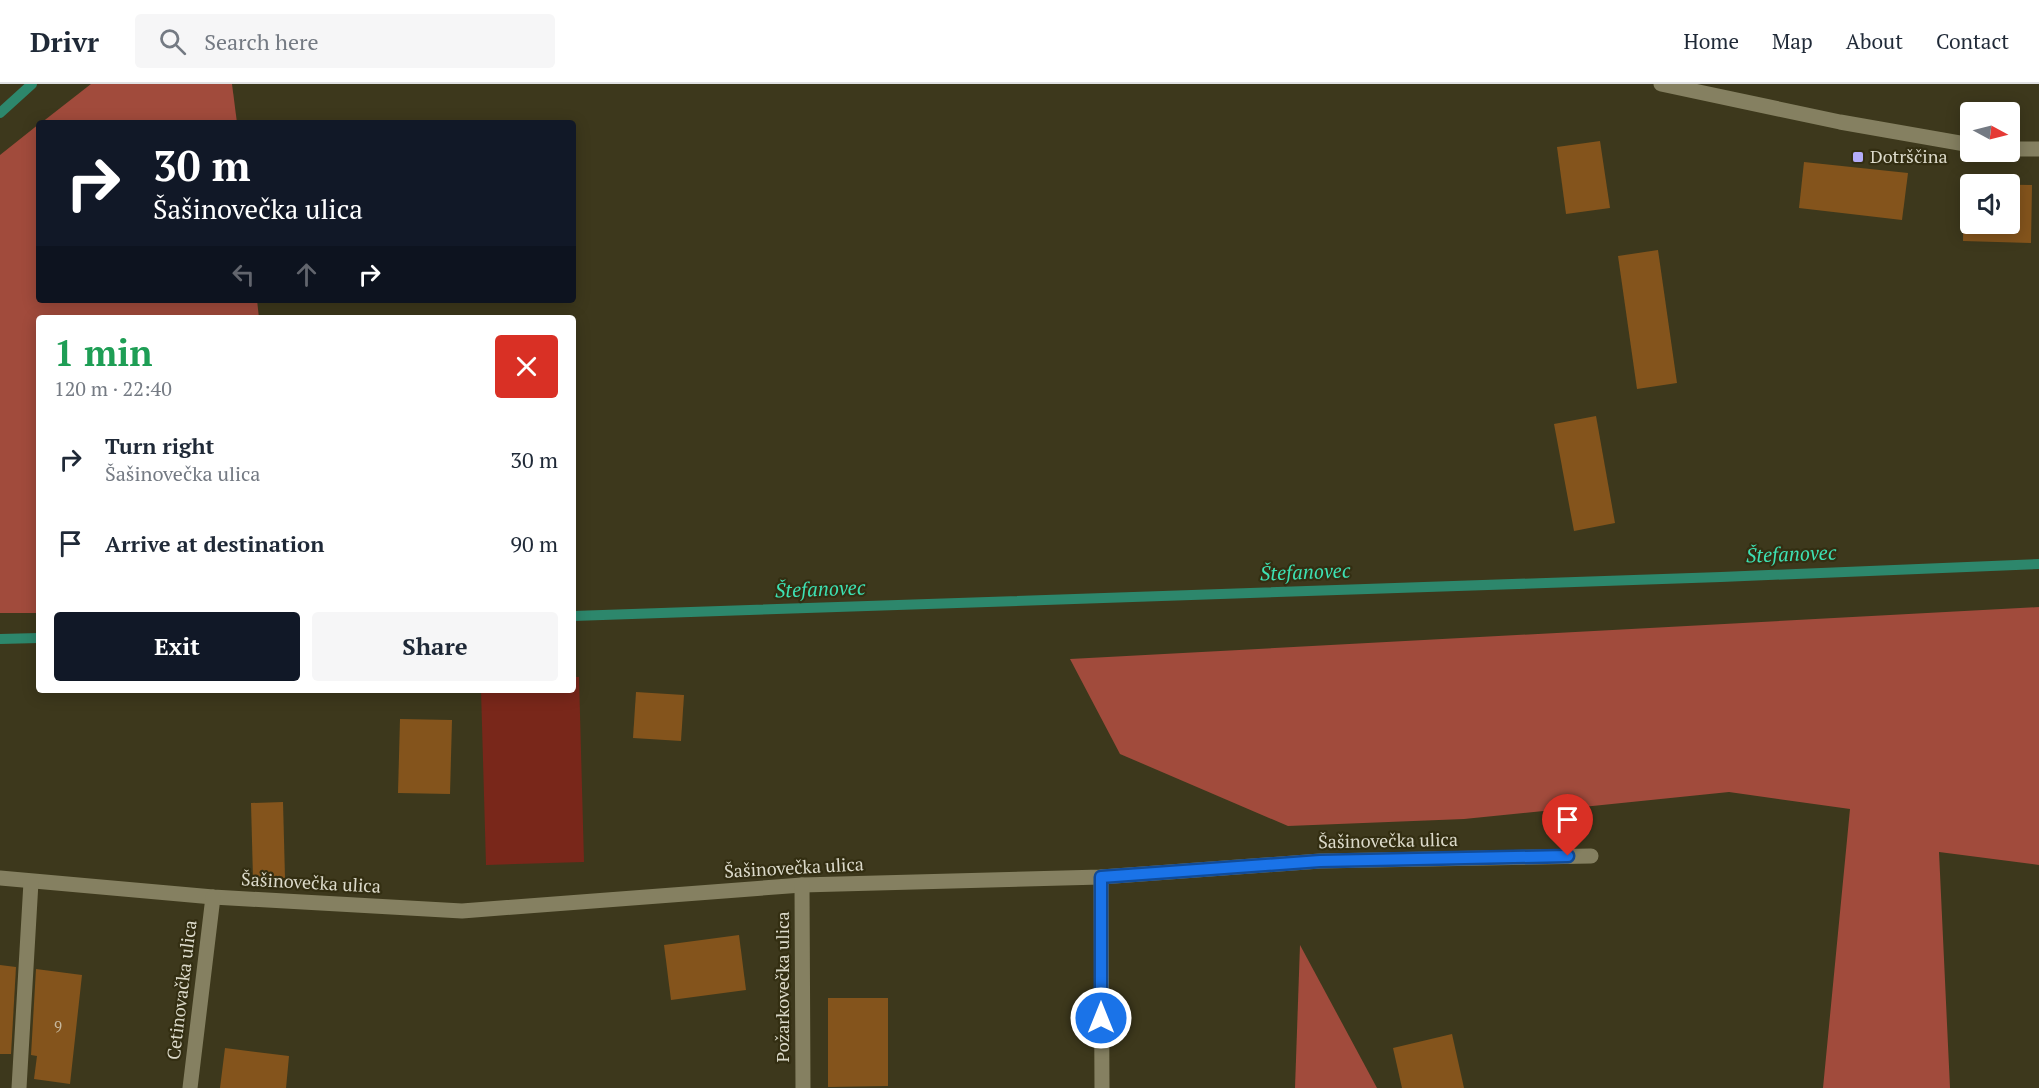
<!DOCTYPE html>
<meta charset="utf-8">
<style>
:root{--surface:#fff;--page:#f6f6f7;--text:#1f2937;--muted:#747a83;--line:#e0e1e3;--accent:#111827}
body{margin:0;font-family:"PT Serif",serif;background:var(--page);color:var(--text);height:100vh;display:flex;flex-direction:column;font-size:22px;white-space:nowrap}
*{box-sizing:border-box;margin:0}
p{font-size:20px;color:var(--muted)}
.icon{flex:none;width:33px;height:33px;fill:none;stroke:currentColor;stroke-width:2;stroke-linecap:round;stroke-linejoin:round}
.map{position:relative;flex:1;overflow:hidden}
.side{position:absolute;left:36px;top:231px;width:540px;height:378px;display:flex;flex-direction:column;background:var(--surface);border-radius:6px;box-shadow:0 3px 15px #0003}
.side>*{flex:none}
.guide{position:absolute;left:36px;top:36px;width:540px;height:183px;border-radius:6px;box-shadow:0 3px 15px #0003;background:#111827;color:#fff;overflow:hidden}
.needle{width:39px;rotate:97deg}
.controls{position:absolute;left:1960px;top:18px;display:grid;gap:12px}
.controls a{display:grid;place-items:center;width:60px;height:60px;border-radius:6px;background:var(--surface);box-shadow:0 3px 15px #0003;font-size:30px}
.pin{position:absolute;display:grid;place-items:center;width:51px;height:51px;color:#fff;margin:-62px -26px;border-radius:50% 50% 50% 0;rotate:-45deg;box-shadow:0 0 6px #0007}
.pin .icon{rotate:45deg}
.me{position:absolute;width:66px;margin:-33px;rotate:0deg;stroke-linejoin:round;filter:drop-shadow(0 0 4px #0008)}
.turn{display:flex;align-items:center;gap:21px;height:126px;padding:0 18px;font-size:27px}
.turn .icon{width:78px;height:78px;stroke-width:2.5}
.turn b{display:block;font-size:42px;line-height:51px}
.lanes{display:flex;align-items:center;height:57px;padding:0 18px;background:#0003;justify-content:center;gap:30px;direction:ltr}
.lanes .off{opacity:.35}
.round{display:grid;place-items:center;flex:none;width:63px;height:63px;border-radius:6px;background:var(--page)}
.summary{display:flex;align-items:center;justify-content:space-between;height:102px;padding:0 18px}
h1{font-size:36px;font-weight:600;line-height:45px;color:#1e9e55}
.cta{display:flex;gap:12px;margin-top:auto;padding:12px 18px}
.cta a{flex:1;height:69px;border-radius:6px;background:var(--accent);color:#fff;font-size:24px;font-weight:600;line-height:69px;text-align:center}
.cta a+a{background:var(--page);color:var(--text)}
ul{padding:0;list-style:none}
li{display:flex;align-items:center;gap:18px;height:84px;padding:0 18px}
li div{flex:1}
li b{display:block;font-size:22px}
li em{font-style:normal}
header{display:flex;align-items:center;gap:36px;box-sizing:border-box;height:84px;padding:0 30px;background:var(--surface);border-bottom:2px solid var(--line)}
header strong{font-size:28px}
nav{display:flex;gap:33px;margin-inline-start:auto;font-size:21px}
.search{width:420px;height:54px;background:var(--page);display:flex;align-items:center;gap:15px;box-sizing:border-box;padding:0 21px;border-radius:6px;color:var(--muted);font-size:22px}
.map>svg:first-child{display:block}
.green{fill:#79271a}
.forest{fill:#a14b3c}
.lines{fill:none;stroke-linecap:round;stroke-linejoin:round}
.stream{stroke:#2d876c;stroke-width:10}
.building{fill:#84541c;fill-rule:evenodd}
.minor{stroke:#858061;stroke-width:15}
.route-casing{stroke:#114b97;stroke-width:15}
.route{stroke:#1a73e8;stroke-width:10}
.poi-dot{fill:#b4acf9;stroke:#332e12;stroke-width:2}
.labels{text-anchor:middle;stroke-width:4.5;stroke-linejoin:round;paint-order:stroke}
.number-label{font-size:15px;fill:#c6b89e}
.poi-label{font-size:18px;fill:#dcdaca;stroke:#332e12;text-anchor:start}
.street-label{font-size:18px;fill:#dcdaca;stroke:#332e12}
.water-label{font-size:20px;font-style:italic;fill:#3de1b3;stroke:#332e12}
</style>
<header>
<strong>Drivr</strong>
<div class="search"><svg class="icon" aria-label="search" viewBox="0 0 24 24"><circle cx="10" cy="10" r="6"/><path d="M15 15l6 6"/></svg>Search here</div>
<nav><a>Home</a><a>Map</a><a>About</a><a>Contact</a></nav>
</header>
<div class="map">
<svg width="2039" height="1004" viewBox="0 0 2039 1004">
<rect width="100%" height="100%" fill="#3d381c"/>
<!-- green -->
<polygon class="green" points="573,593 579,593 584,778 486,781 481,606 573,606"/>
<!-- forest -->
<g class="forest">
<polygon points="91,0 232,0 237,39 41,39"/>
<polygon points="39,40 39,216 257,216 259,234 39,234 39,529 0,529 0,71"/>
<polygon points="2039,523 2039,781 1939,768 1950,1004 1823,1004 1850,725 1729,708 1464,735 1288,742 1120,670 1070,575"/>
<polygon points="1300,861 1377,1004 1295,1004"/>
</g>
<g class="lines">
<!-- stream -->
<g class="stream">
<polyline points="0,29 32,0"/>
<polyline points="573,532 1721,493 2039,480"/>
<polyline points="0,555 39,554"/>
</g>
</g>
<!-- building -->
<g class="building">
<polygon points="1600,57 1610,124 1566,130 1557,63"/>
<polygon points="1804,78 1908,89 1902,136 1799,124"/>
<path d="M1964 100 2032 101 2031 159 1963 157ZM1971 100H2010V140H1971Z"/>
<polygon points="1658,166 1677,299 1637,305 1618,172"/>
<polygon points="1596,332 1615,439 1574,447 1554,340"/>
<polygon points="636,608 684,611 681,657 633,654"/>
<polygon points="400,635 452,636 450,710 398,709"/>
<polygon points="283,718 285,794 253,795 251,719"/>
<polygon points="739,851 746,906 671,916 664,861"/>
<polygon points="0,881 16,883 11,970 0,970"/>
<polygon points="36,885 82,891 70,1000 34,995 37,972 31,971"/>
<polygon points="828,914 888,914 888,1002 828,1003"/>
<polygon points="1452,950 1464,1004 1402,1004 1393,964"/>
<polygon points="225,964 289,972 286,1004 220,1004"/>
</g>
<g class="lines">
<!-- minor -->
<g class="minor">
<polyline points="1661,0 1840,38 1971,61"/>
<polyline points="2010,65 2039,65"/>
<polyline points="1101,793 1102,1004"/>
<polyline points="0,794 213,813 462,827 802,801 1101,793 1320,777 1591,772"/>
<polyline points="802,801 803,1004"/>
<polyline points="19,1004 31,798"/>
<polyline points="190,1004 213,813"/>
</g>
</g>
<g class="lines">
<!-- route casing -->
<g class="route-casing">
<polyline id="route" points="1101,934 1101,793 1320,777 1568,772"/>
</g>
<!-- route -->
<use href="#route" class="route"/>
</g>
<!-- markers -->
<rect class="poi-dot" x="1852" y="67" width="12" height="12" rx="3"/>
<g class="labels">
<!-- number labels -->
<g class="number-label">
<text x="58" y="948">9</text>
</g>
<!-- poi labels -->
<g class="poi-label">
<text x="1870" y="79">Dotrščina</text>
</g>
<!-- street labels -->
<g class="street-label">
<text transform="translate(1388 757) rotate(-1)" y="6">Šašinovečka ulica</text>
<text transform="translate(794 784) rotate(-3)" y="6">Šašinovečka ulica</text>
<text transform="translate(311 799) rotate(3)" y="6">Šašinovečka ulica</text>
<text transform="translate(783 903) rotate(-90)" y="6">Požarkovečka ulica</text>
<text transform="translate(182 906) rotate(-83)" y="6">Cetinovačka ulica</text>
</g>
<!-- water labels -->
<g class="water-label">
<text transform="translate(1791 470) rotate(-2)" y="7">Štefanovec</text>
<text transform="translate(1305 488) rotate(-2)" y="7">Štefanovec</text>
<text transform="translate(820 505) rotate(-2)" y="7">Štefanovec</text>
</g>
</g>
</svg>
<div class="controls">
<a><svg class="needle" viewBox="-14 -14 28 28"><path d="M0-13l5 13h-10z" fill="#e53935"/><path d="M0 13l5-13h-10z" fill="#747a83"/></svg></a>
<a><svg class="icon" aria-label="sound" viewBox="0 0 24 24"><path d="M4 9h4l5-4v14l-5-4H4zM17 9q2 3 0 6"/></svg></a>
</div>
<div class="pin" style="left:1568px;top:772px;background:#d93025"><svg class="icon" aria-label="arrive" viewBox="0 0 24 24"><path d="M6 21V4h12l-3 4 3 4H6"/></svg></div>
<svg class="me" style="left:1101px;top:934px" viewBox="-20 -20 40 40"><circle r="17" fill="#1a73e8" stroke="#fff" stroke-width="3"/><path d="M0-11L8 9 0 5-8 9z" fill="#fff"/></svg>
<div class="guide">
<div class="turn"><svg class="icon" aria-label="right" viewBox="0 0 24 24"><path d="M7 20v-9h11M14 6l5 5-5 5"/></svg><div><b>30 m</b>Šašinovečka ulica</div></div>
<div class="lanes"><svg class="icon off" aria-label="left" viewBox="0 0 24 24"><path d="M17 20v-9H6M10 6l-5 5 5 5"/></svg><svg class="icon off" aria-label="ahead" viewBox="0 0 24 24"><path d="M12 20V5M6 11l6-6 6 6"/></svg><svg class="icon" aria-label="right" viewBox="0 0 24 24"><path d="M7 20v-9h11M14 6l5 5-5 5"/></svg></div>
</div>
<section class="side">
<div class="summary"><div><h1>1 min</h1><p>120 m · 22:40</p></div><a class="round" style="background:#d93025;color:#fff"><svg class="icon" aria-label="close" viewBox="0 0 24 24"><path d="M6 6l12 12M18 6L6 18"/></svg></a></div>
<ul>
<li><svg class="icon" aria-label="right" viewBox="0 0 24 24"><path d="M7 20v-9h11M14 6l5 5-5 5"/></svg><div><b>Turn right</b><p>Šašinovečka ulica</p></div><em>30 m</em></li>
<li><svg class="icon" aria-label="arrive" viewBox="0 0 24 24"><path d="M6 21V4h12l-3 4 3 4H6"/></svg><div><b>Arrive at destination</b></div><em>90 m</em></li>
</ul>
<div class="cta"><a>Exit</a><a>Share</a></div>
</section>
</div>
